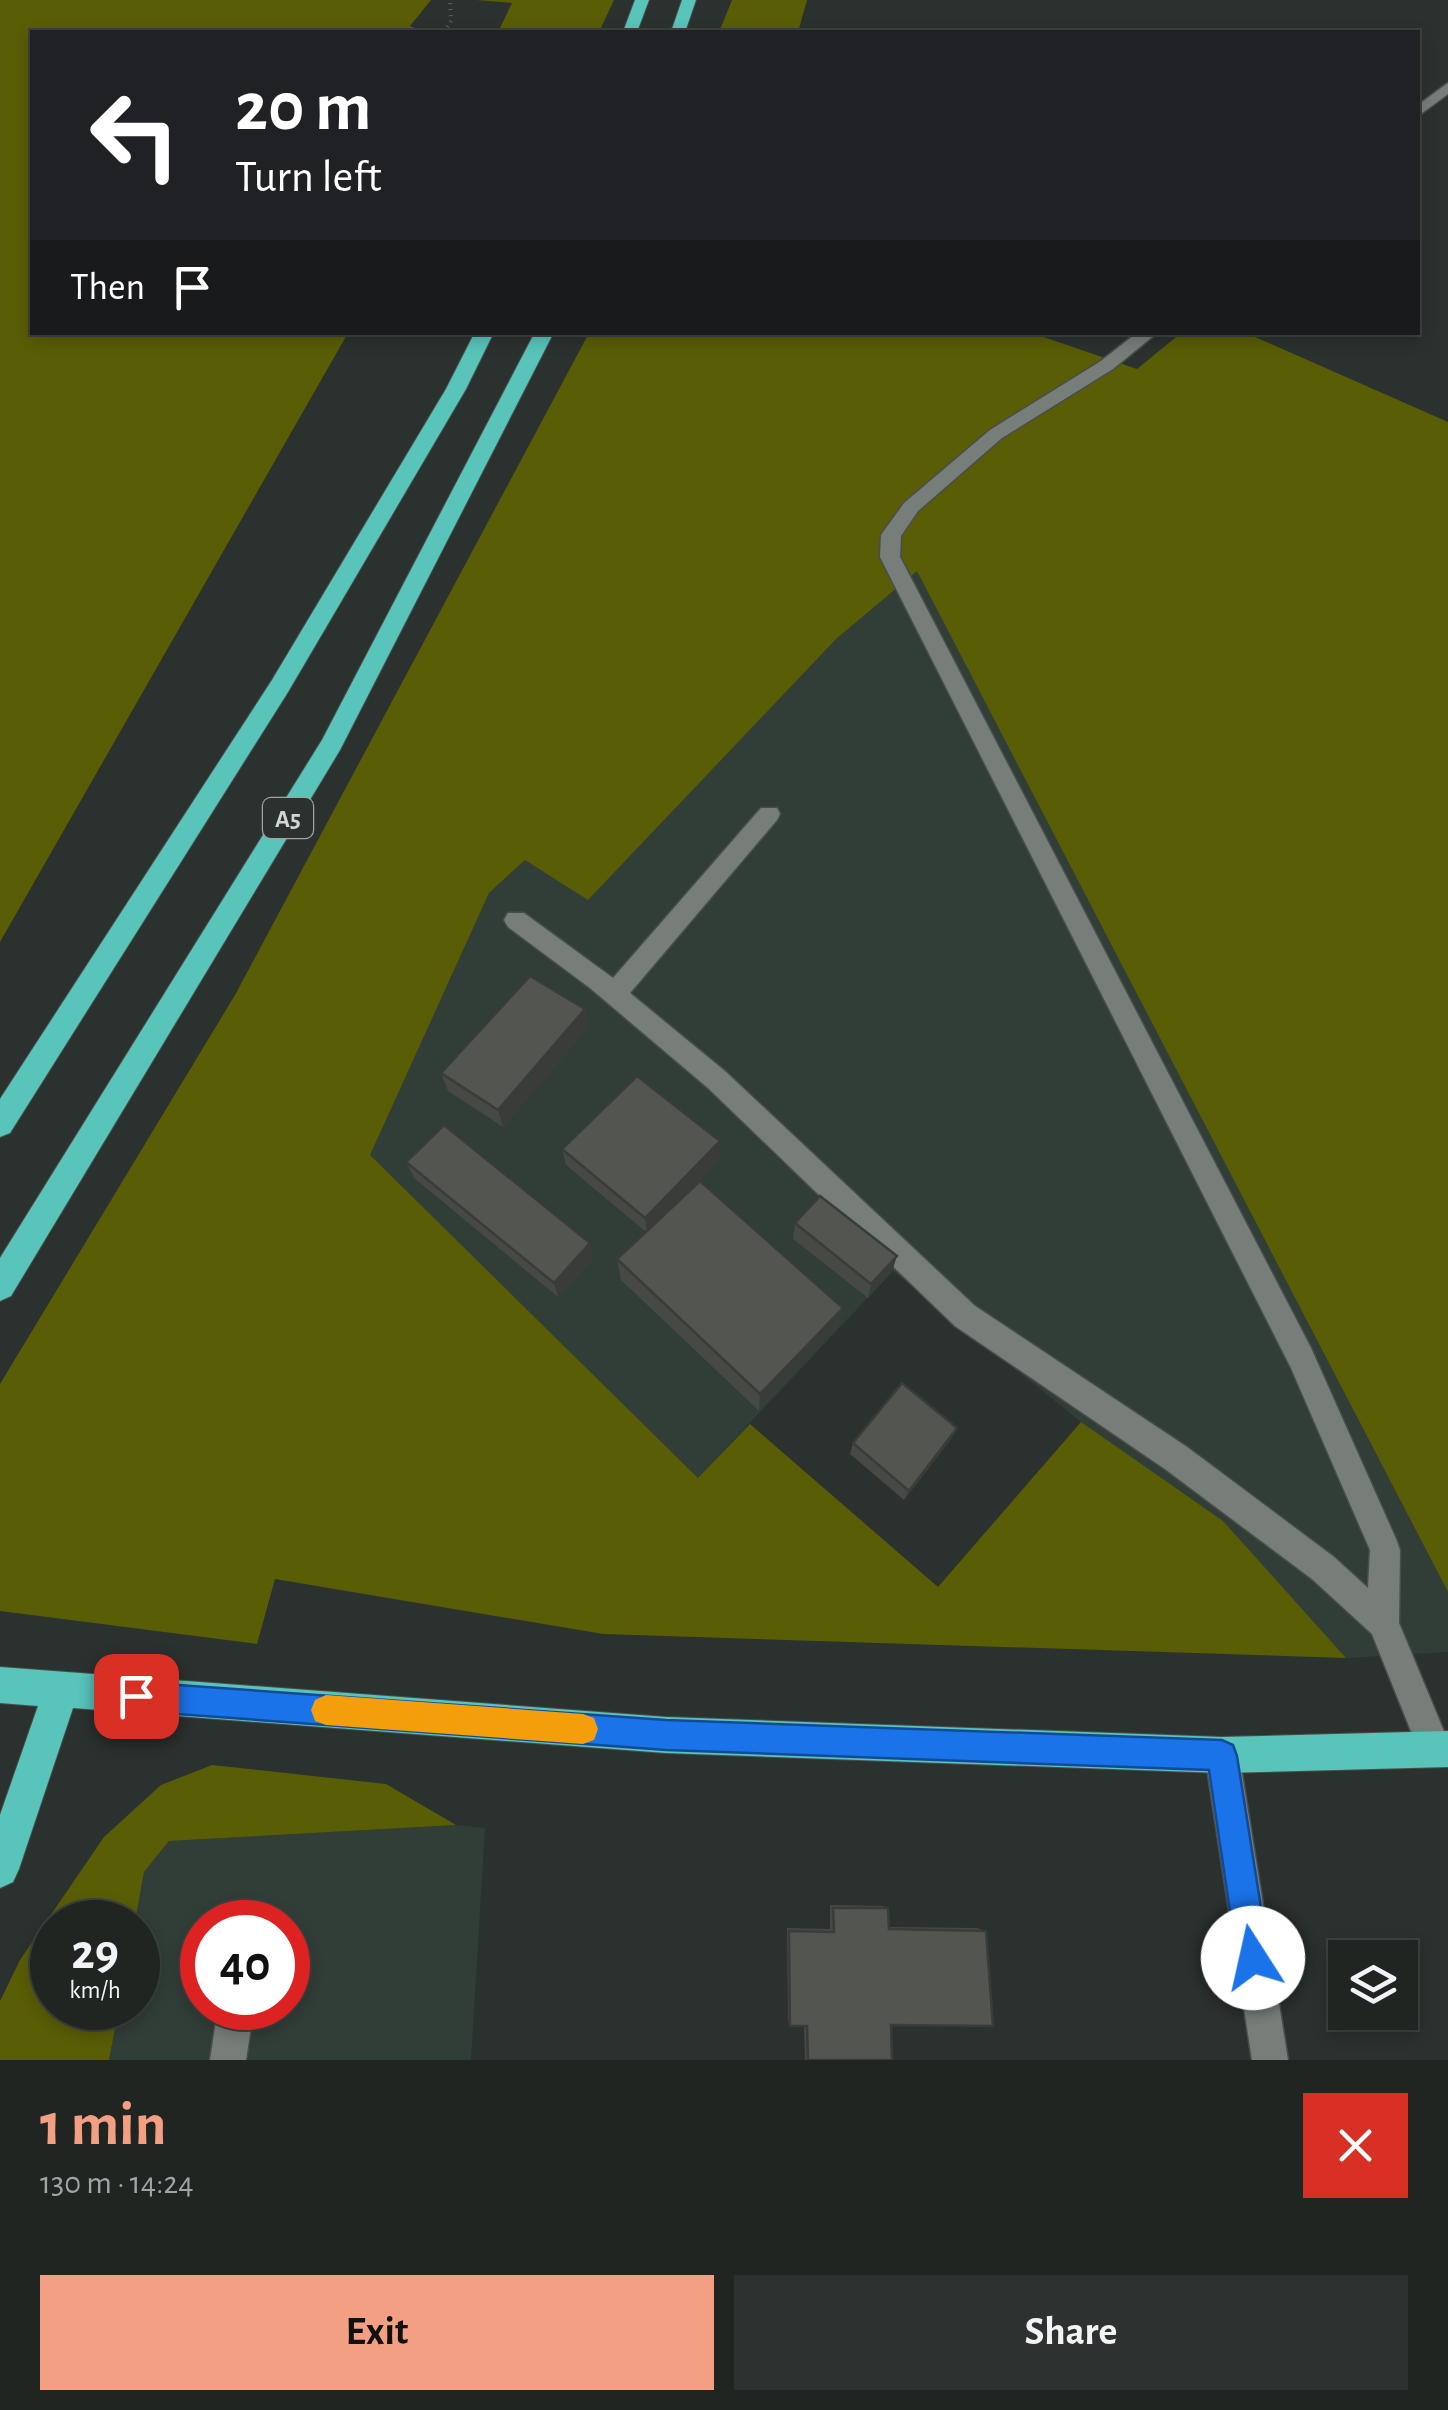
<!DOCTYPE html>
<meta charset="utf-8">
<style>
:root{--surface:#202522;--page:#2d312f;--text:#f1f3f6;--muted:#a2a5a5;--line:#3d4240;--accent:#f39f84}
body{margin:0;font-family:"Alegreya Sans",sans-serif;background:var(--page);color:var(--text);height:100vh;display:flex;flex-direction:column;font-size:38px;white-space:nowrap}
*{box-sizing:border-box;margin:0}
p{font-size:32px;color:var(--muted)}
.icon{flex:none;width:55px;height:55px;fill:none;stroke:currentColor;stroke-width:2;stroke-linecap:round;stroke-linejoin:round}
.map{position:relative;height:2060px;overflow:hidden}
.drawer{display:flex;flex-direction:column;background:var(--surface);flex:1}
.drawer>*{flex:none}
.guide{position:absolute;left:30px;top:30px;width:1390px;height:305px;border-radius:0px;box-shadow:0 5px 15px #0003,0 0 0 2px var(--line);background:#202124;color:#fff;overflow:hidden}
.controls{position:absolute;left:1328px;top:1940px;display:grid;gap:20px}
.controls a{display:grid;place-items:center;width:90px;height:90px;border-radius:0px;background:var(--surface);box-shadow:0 5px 15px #0003,0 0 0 2px var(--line);font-size:50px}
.speed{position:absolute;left:30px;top:1900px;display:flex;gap:20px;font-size:50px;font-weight:700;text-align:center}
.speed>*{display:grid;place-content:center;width:130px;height:130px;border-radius:50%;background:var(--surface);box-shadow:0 5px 15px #0003,0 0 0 2px var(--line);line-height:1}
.speed small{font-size:25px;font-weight:400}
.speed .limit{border:15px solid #d22;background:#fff;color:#111}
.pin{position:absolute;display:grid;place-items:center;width:85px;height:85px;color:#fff;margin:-42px;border-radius:20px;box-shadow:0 5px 15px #0006}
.me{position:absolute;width:110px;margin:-55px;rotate:350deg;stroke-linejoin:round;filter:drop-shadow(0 0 8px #0008)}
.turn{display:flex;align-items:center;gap:35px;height:210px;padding:0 40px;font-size:45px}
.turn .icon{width:130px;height:130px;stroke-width:2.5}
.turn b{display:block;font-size:70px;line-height:85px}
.then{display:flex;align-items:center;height:95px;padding:0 40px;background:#0003;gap:20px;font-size:38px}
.round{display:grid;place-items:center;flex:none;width:105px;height:105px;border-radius:0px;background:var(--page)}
.headline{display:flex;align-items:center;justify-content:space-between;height:170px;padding:0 40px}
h1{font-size:60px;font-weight:700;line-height:75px;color:var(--accent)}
.action{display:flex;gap:20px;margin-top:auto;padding:20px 40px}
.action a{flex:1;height:115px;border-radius:0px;background:var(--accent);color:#111;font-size:40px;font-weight:700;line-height:115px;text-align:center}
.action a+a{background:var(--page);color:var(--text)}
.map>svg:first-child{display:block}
.built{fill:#313d37;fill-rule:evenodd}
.green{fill:#595d06}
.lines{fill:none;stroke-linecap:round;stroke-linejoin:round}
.service-casing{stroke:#494e4b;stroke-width:3}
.tertiary-casing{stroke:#494e4b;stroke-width:3}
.trunk-casing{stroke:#494e4b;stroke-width:2}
.path{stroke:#5f6461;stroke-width:4;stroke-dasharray:1 5;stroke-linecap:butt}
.service{fill:#777e7a;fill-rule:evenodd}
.tertiary{fill:#777e7a;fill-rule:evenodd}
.trunk{fill:#58c4ba;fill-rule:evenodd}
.wall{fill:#474945}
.shaded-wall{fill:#393c38}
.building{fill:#525550;stroke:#393c38;stroke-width:2.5}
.route{fill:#1a73e8;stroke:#114b97;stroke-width:2.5}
.slow{fill:#f59e0b}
.labels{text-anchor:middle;stroke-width:10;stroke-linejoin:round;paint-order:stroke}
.shield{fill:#2b312e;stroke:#a0a4a2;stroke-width:2.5}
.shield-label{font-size:25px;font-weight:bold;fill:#d2d5d3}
</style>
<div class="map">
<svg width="1448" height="2060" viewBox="0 0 1448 2060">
<rect width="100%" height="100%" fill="#2b312e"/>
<!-- built -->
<g class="built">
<polygon points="917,570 1448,1592 1448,1652 1346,1658 1245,1546 1081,1422 893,1271 698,1478 369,1155 489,893 525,860 836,639"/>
<path d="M456 1825 485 1828 471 2060H109L119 2008H138L135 1922 144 1872 169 1841ZM202 1922H288V2008H202Z"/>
</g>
<!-- green -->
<g class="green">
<polygon points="0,0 431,0 410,26 425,32 32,32 32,332 348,333 0,942"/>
<polygon points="476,0 614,0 599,32 498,32 512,3"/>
<polygon points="732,0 807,0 798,32 719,32"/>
<polygon points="589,333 1032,333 1137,369 1181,333 1246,333 1448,422 1448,1592 917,571 836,639 588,900 525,860 489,893 370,1155 698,1478 750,1424 938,1587 1081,1422 1223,1521 1346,1658 603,1634 275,1579 257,1644 0,1611 0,1384 235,995"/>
<polygon points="212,1765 386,1784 456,1825 169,1841 144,1872 135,1922 52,1922 52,2008 119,2008 109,2060 0,2060 0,2001 20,1960 104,1837 161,1785"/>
</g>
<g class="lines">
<!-- service casing -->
<g class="service-casing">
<g id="service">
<polygon points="1448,83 1448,94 1418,116 1418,105"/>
<polygon points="1138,332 1158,332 1113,369 1002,438 918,511 901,536 900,557 1311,1348 1396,1539 1400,1550 1399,1623 1448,1741 1447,1761 1435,1766 1423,1761 1372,1634 1312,1579 1165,1469 955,1326 708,1088 590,988 508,927 504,920 508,913 524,913 613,978 761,808 777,808 780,814 777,820 630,993 726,1072 975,1306 1187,1447 1334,1557 1368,1588 1370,1550 1291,1368 880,557 881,535 904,503 990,430 1101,361"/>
<polygon points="218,2008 254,2008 246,2060 210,2060"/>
</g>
</g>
<!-- tertiary casing -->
<g class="tertiary-casing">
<polygon id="tertiary" points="1222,1738 1234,1743 1239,1755 1288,2060 1252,2060 1205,1755 1210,1743"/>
</g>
<!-- trunk casing -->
<g class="trunk-casing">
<g id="trunk">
<polygon points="635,0 649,0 637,32 623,32"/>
<polygon points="682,0 696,0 685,32 671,32"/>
<polygon points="475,332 494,332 466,389 288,692 10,1133 0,1137 0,1099 272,680 446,389"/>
<polygon points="535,332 554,332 340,750 11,1296 0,1301 0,1258 322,740"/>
<polygon points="0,1667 666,1717 1222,1737 1448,1731 1448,1767 1222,1773 666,1753 73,1708 19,1869 13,1882 0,1888 0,1815 38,1706 0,1703"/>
</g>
</g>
<!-- path -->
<polyline class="path" points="444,32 451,21 450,0"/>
<!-- service -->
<use href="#service" class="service"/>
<!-- tertiary -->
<use href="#tertiary" class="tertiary"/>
<!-- trunk -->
<use href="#trunk" class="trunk"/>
</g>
<!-- wall -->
<g class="wall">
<polygon points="585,1009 588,1028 503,1127 448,1091 441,1073"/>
<polygon points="562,1149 720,1158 676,1204 843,1308 838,1327 759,1411 621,1280 617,1259 646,1232 566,1165"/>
<polygon points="406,1162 594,1258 558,1297 414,1178"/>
<polygon points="795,1223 897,1256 892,1271 868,1298 793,1239"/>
<polygon points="951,1439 904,1500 850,1454 853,1443"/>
<polygon points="830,1905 883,1906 888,1908 888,1927 977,1928 986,1931 891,2025 892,2060 805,2060 804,2026 790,2026 788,2020 787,1928 830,1929"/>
</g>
<!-- shaded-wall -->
<g class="shaded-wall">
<polygon points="585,1009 588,1028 503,1127 498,1110"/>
<polygon points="720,1141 720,1158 647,1234 645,1218"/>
<polygon points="590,1243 594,1258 558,1297 554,1283"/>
<polygon points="897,1256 892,1271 868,1298 871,1284"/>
<polygon points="843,1308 838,1327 759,1411 760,1394"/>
<polygon points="957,1428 951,1439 904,1500 909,1491"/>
</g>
<!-- building -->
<g class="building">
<polygon points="530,976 585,1009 498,1110 441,1073"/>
<polygon points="637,1076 720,1141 645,1218 562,1149"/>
<polygon points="444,1125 590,1243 554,1283 406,1162"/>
<polygon points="700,1181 843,1308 760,1394 617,1259"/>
<polygon points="820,1196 897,1256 871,1284 795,1223"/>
<polygon points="902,1383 957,1428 909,1491 853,1443"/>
<polygon points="833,1908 888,1908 889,1929 986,1931 993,2026 891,2025 892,2060 808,2060 807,2026 790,2026 789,1931 834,1932"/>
</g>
<!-- route -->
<polygon class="route" points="136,1682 666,1720 1222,1740 1233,1745 1237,1756 1269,1958 1264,1969 1253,1974 1242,1969 1237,1958 1209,1770 666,1750 136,1711 126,1707 122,1696 126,1686"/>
<!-- slow -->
<polygon class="slow" points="326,1695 583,1714 594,1718 598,1729 594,1740 583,1744 326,1725 315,1721 311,1710 315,1700"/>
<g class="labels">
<!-- shield labels -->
<rect class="shield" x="263" y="798" width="50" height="40" rx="8"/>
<g class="shield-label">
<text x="288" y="827">A5</text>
</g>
</g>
</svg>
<div class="controls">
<a><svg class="icon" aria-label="layers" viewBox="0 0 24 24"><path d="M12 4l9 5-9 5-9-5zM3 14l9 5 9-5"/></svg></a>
</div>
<div class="speed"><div>29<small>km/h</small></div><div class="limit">40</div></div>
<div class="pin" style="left:136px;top:1696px;background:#d93025"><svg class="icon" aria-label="arrive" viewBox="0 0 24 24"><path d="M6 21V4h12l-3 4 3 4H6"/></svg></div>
<svg class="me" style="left:1253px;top:1958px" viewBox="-20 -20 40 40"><circle r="19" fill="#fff"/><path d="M0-13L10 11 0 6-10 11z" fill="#1a73e8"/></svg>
<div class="guide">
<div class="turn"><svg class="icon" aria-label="left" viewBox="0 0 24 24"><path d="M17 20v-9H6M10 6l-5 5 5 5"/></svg><div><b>20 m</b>Turn left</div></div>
<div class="then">Then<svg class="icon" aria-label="arrive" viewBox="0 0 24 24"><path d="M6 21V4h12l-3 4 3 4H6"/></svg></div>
</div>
</div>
<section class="drawer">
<div class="headline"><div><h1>1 min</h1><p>130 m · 14:24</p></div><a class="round" style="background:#d93025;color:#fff"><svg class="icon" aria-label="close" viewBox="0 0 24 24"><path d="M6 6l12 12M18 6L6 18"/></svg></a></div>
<div class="action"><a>Exit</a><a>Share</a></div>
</section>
